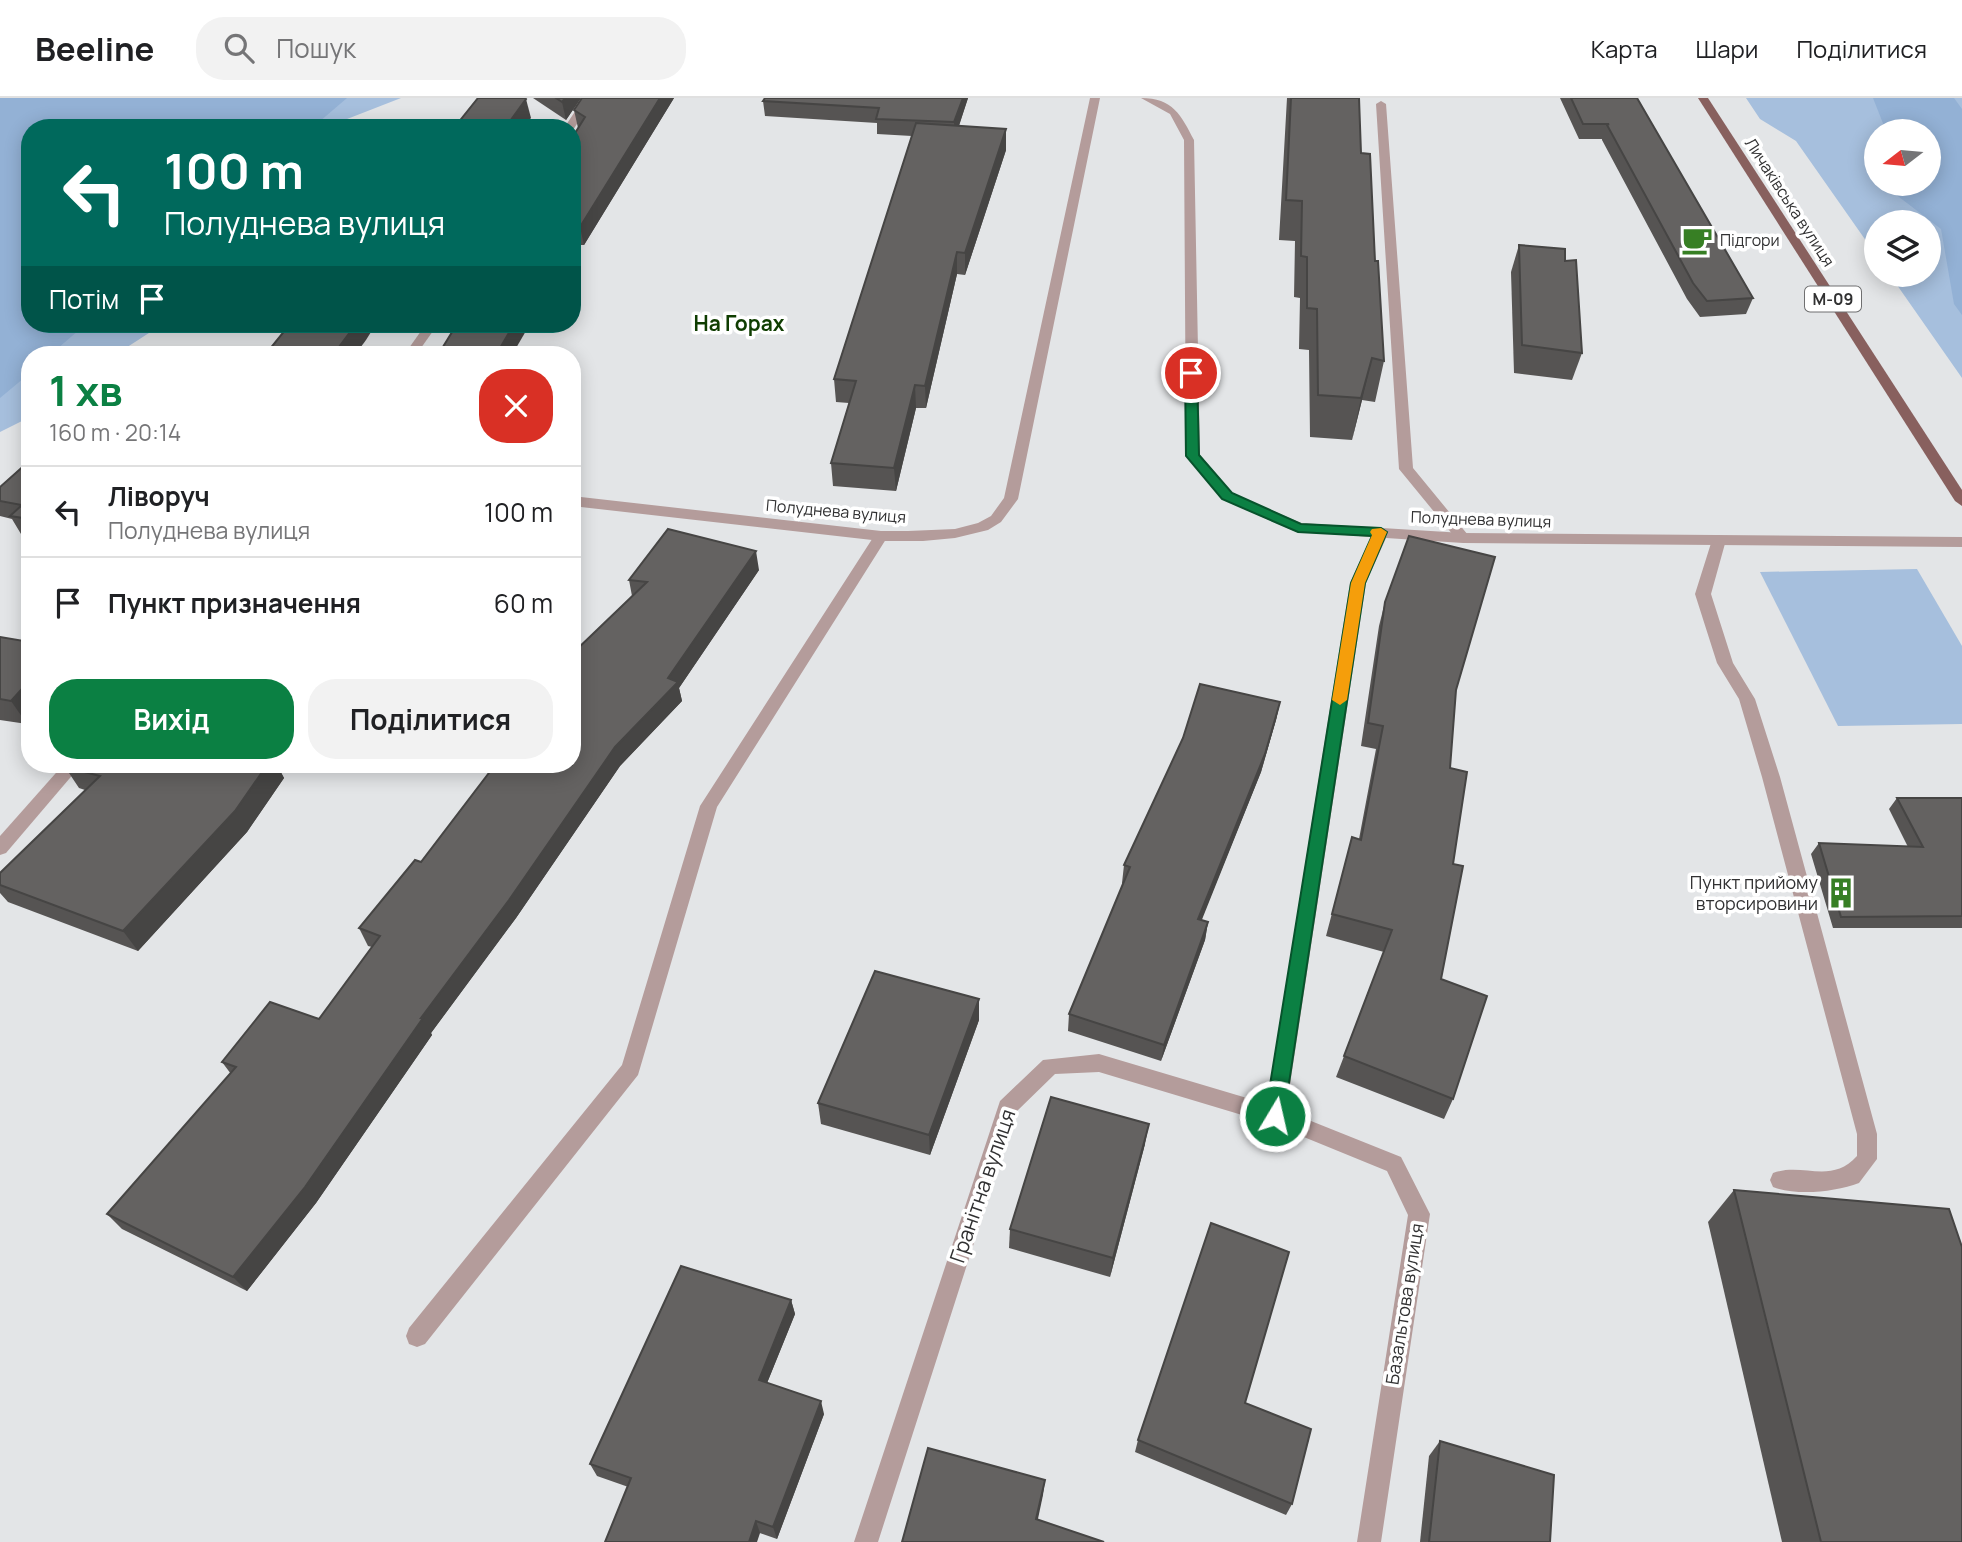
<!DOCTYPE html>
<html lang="uk">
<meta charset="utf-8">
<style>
:root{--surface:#fff;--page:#f2f2f2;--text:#202124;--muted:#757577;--line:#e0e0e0;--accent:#0b8043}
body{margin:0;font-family:Manrope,sans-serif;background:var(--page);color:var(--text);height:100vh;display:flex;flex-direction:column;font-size:26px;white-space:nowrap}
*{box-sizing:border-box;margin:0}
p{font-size:23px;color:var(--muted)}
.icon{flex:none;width:38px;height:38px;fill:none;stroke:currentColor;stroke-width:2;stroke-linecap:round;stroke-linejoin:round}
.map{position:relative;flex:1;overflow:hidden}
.details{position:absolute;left:21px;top:248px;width:560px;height:427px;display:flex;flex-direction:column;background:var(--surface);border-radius:28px;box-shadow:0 4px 18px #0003}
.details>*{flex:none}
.hud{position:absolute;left:21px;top:21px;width:560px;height:214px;border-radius:28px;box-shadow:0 4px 18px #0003;background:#00695c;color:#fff;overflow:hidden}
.needle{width:46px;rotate:254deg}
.controls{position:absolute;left:1864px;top:21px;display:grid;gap:14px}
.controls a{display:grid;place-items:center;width:77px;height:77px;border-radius:50%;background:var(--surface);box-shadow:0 4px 18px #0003;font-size:35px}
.pin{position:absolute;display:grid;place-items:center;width:60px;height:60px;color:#fff;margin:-30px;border:4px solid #fff;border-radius:50%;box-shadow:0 2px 7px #0007}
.me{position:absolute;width:77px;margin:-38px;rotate:9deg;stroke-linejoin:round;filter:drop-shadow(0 0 5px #0008)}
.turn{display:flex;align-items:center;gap:24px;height:147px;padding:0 28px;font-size:32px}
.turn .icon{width:91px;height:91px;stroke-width:2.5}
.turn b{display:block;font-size:49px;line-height:60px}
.then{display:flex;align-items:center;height:66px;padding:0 28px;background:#0003;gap:14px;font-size:26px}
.round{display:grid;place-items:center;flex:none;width:74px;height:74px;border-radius:28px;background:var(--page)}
.headline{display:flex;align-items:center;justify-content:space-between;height:119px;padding:0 28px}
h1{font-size:42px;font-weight:700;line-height:52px;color:var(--accent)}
.primary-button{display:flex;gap:14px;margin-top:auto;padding:14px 28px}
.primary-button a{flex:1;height:80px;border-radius:28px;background:var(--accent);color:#fff;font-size:28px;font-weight:700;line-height:80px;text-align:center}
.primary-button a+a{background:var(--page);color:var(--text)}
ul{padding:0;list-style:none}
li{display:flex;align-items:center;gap:21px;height:91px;padding:0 28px;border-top:2px solid var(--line)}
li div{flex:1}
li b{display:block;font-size:26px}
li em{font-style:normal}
header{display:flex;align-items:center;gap:42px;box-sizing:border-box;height:98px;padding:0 35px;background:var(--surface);border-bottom:2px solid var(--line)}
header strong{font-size:33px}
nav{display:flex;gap:38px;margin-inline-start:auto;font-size:24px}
.search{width:490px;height:63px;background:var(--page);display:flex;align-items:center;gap:18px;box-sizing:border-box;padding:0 24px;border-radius:28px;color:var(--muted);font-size:26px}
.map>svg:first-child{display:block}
.green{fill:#a6bfdd;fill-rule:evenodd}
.forest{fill:#93b1d5}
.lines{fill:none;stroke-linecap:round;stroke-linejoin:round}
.service{fill:#b49c9b;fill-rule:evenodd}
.minor{fill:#b49c9b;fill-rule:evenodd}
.primary{fill:#88605e;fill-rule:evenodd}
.wall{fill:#565453}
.shaded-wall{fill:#464544}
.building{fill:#646261;stroke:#464544;stroke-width:2}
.route{fill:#0b8043;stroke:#07532c;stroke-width:2}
.slow{fill:#f59e0b}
.labels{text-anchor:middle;stroke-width:7;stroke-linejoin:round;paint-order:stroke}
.far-street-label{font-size:16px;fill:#313132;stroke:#fff}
.far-poi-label{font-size:16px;fill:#313132;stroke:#fff;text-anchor:start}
.shield{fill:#fff;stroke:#6f6f70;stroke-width:2}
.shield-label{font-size:16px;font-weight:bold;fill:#313132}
.poi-label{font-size:18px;fill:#313132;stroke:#fff;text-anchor:end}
.street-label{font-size:18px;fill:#313132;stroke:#fff}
.far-district-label{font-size:21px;font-weight:bold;fill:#0f3d01;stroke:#fff}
.near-street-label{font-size:21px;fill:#313132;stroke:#fff}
</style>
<header>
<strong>Beeline</strong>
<div class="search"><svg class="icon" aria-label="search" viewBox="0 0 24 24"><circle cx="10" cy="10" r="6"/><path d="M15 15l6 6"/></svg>Пошук</div>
<nav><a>Карта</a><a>Шари</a><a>Поділитися</a></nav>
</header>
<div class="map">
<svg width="1962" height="1444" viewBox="0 0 1962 1444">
<rect width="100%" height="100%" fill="#e3e5e7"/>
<!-- green -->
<g class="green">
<polygon points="0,0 401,0 324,30 30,30 30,226 146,226 152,233 115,257 30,257 30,316 22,323 0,334"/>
<path d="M1746 0H1962V280L1890 177H1928V124H1876V157L1796 43 1760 21ZM1876 33H1928V86H1876Z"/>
<polygon points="1917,471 1962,548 1962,626 1838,628 1760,474"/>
</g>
<!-- forest -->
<g class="forest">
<polygon points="0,0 347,0 312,30 30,30 30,226 86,226 50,257 30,257 30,275 0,300"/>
<polygon points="1873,0 1954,0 1962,11 1962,217 1954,206 1941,131 1882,86 1928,86 1928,33 1886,33"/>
</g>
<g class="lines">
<!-- service -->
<g class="service">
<polygon points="1381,3 1386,6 1413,370 1468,437 1470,440 1468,443 1458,443 1399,371 1376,6"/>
<polygon points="881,433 888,438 717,709 638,977 425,1246 417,1249 409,1246 406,1238 409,1230 622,967 700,708 876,435"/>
<path d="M1719 437 1726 442 1711 496 1733 565 1755 601 1780 679 1877 1036V1061L1859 1085C1835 1094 1797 1098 1773 1089L1770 1082 1773 1075C1803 1064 1831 1087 1857 1058V1036L1762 679 1739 601 1717 565 1695 496 1712 442Z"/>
</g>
<!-- minor -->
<g class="minor">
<polygon points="584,0 594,0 573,32 572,30 564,30"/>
<polygon points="1090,0 1100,0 1018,401 1001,424 988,432 955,440 923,443 881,443 572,408 572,398 881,433 908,433 955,431 978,425 991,418 1004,400"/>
<path d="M1141 0C1173 0 1181 17 1194 42L1200 357 1232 395 1301 425 1463 435 1962 439V449L1463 445 1386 440 1366 485 1286 1013 1401 1059 1430 1116 1381 1444H1357L1408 1117 1387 1073 1272 1026 1099 974 1055 976 1016 1014 878 1444H854L1000 1003 1043 962 1099 956 1267 1006 1350 485 1371 439 1294 433 1222 401 1186 358 1184 42 1170 16Z"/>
<polygon points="426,226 438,226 416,257 404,257"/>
<polygon points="63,667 81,667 6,755 0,757 0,738"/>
</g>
<!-- primary -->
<polygon class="primary" points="1698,0 1708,0 1962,392 1962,408 1955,403"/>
</g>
<!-- wall -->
<g class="wall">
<polygon points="533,0 581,0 566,22"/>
<polygon points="582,0 674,0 584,147 578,147 572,158 572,40 578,30 574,12"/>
<polygon points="968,0 959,28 1006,52 965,177 957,176 926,310 916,310 896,393 833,388 831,365 849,305 836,304 834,281 912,38 877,36 877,25 765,18 763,3"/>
<polygon points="1287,0 1359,0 1361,55 1375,163 1384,263 1375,304 1362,302 1352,342 1310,339 1309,252 1299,251 1300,200 1294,199 1295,143 1279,142"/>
<polygon points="1560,0 1637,0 1753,200 1746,216 1700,219 1687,201 1602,42 1602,41 1579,41"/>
<polygon points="1519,147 1565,163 1582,255 1572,282 1514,275 1511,174"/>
<polygon points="30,365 30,437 21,436 12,421 0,418 0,389"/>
<polygon points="759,472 679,590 682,603 620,668 516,820 431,935 432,937 316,1105 247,1193 122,1131 107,1116 231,976 222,964 319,921 372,849 368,848 359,830 421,764 632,498 629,482"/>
<polygon points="1385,504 1456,592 1450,670 1453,766 1441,881 1453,1001 1444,1021 1336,979 1384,854 1326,838 1352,739 1359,741 1376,651 1361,648 1379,528"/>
<polygon points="0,539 27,626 0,622"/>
<polygon points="1280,604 1276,622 1261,674 1201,822 1208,824 1205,842 1161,963 1068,933 1069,916 1123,786 1122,785 1124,767"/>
<polygon points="67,667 277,667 284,680 247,734 138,853 8,804 0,795 0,775 85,692 79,690 65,669"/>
<polygon points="1897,700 1962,700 1962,830 1833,830 1811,756 1819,745 1908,749 1889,711"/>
<polygon points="979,901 979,922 930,1057 821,1026 818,1005"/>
<polygon points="1145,1046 1110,1179 1009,1150 1010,1131"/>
<polygon points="1734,1092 1962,1444 1782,1444 1708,1124"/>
<polygon points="791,1202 795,1216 767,1285 824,1316 777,1441 597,1378 590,1366"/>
<polygon points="1245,1305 1292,1406 1286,1417 1135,1354 1138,1342"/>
<polygon points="1440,1343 1550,1444 1420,1444 1429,1358"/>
</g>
<!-- shaded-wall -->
<g class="shaded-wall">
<polygon points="565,0 581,0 566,22 562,4"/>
<polygon points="660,0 674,0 584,147 580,129"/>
<polygon points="963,0 968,0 955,39 954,24"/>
<polygon points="526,1 531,20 523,30 505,30"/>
<polygon points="1006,31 1006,52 965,177 965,155"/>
<polygon points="574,129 578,147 572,158 572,133"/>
<polygon points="957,154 957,176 926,310 925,288"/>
<polygon points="356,226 376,226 366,242 355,257 333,257"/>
<polygon points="514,226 530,226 512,257 496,257"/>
<polygon points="1372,260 1362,302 1352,342 1361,300"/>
<polygon points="915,287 916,310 896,393 894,370"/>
<polygon points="756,453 759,472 679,590 682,603 620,668 516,820 431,935 432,937 316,1105 247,1193 233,1179 615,649 668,580"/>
<polygon points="30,582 30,624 27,626 11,603"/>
<polygon points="1280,604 1276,622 1261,674 1195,839 1198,821"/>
<polygon points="267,667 277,667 284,680 247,734 138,853 123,833"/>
<polygon points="1208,824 1205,842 1161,963 1164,947"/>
<polygon points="979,901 979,922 930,1057 929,1037"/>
<polygon points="1149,1026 1145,1046 1110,1179 1113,1160"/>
<polygon points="791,1202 795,1216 763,1295 759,1282"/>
<polygon points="821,1303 824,1316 777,1441 773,1429"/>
<polygon points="1045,1382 1043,1397 1035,1435 1036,1421"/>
<polygon points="756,1423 760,1435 757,1444 749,1444"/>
</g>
<!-- building -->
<g class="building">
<polygon points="478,0 525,0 526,1 505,30 454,30"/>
<polygon points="556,0 565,0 562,4"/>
<polygon points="582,0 660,0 580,129 574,129 572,133 572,40 585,19 574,12"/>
<polygon points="765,0 963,0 954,24 876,21 879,10 763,3"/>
<polygon points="1291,0 1359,0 1361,55 1370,56 1375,163 1378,163 1384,263 1372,260 1361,300 1318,297 1317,211 1307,210 1307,159 1301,158 1302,103 1286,102"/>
<polygon points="1571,0 1637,0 1753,200 1707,203 1693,185 1607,27 1609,26 1583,26"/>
<polygon points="916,25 1006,31 965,155 957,154 925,288 915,287 894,370 831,365 856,283 834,281"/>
<polygon points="1519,147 1565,151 1565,163 1576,162 1582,255 1522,247"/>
<polygon points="290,226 356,226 333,257 265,257"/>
<polygon points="457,226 514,226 496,257 438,257"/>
<polygon points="27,365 30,365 30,421 10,418 22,407 0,403 0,389"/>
<polygon points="668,431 756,453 668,580 678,584 615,649 509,802 421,920 423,920 305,1089 233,1179 107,1116 236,969 222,964 270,904 319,921 380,838 359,830 415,762 421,764 495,667 572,667 572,556 647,484 629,482"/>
<polygon points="1409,438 1495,459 1456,592 1450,670 1467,674 1453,766 1463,768 1441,881 1487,898 1453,1001 1344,958 1392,832 1332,816 1352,739 1361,742 1383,628 1368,625 1385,504"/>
<polygon points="0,539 30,544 30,582 11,603 0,601"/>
<polygon points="1200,586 1280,604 1265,656 1198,821 1208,824 1164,947 1069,916 1130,769 1124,767 1183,640"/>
<polygon points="67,667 267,667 235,713 123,833 0,787 0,775 100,678 65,669"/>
<polygon points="1897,700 1962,700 1962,818 1841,819 1819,745 1923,749"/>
<polygon points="875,873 979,901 929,1037 818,1005"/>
<polygon points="1051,999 1149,1026 1113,1160 1010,1131"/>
<polygon points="1734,1092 1949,1111 1962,1149 1962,1444 1821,1444"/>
<polygon points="1211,1125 1289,1154 1245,1305 1311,1331 1292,1406 1138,1342"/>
<polygon points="681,1168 791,1202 759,1282 821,1303 773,1429 756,1423 749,1444 605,1444 631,1380 590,1366"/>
<polygon points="1440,1343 1554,1377 1550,1444 1429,1444"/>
<polygon points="928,1350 1045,1382 1036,1421 1104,1444 902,1444"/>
</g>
<!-- route -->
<polygon class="route" points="1191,272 1197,275 1199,357 1232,395 1301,426 1381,430 1387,434 1365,485 1284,1018 1281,1024 1275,1027 1268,1024 1265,1018 1351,485 1372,438 1298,434 1222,401 1186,358 1185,275"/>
<!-- slow -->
<polygon class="slow" points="1381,430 1387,434 1365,485 1347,602 1340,607 1332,602 1351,485 1372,437 1370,434 1372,431"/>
<!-- icons -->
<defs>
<g id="cafe-bare" transform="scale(2.415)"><path d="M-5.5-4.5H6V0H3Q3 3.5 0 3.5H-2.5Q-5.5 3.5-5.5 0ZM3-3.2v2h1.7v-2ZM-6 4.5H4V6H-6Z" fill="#377f24" stroke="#fff" stroke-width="2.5" paint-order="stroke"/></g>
<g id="building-bare" transform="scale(2.415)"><path d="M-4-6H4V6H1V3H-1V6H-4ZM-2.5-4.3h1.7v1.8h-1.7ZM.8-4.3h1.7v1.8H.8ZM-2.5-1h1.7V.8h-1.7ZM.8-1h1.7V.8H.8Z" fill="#377f24" stroke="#fff" stroke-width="2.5" paint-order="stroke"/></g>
</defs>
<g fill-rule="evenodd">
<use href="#cafe-bare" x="1697" y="142"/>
<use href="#building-bare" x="1841" y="795"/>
</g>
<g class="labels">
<!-- far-street labels -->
<g class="far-street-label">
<text transform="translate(1790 104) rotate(57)" y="6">Личаківська вулиця</text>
<text transform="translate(836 413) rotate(5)" y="6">Полуднева вулиця</text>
<text transform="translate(1481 421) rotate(2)" y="6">Полуднева вулиця</text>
</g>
<!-- far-poi labels -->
<g class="far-poi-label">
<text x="1720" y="148">Підгори</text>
</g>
<!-- shield labels -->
<rect class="shield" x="1805" y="188.5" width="56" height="25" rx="5"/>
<g class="shield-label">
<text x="1833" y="207">М-09</text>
</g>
<!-- poi labels -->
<g class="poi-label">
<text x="1818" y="791">Пункт прийому<tspan x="1818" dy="21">вторсировини</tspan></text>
</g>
<!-- street labels -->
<g class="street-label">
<text transform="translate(1405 1206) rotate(-81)" y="6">Базальтова вулиця</text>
</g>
<!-- far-district labels -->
<g class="far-district-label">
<text x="739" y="233">На Горах</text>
</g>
<!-- near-street labels -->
<g class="near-street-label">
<text transform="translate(983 1088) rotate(-71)" y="7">Гранітна вулиця</text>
</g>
</g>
</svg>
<div class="controls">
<a><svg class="needle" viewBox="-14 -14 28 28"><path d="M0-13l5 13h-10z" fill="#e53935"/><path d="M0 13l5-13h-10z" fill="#757577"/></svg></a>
<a><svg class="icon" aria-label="layers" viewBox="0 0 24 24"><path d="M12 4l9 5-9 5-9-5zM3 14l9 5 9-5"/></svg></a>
</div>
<div class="pin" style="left:1191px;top:275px;background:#d93025"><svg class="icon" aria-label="arrive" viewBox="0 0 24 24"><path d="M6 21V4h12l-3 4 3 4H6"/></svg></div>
<svg class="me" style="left:1275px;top:1018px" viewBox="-20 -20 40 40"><circle r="17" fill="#0b8043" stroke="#fff" stroke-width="3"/><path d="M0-11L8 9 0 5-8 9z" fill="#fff"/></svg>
<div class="hud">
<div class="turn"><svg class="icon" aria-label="left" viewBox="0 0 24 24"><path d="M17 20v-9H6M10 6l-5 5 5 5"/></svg><div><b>100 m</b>Полуднева вулиця</div></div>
<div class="then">Потім<svg class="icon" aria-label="arrive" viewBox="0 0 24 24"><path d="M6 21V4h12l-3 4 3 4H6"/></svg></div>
</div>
<section class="details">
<div class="headline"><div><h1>1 хв</h1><p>160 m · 20:14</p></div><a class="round" style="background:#d93025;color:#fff"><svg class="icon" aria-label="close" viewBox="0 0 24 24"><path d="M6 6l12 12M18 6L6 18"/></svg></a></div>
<ul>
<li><svg class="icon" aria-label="left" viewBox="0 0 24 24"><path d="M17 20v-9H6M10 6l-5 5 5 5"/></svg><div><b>Ліворуч</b><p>Полуднева вулиця</p></div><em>100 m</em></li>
<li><svg class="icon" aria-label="arrive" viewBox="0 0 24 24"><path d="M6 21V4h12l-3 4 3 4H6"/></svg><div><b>Пункт призначення</b></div><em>60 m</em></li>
</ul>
<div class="primary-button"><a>Вихід</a><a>Поділитися</a></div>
</section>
</div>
